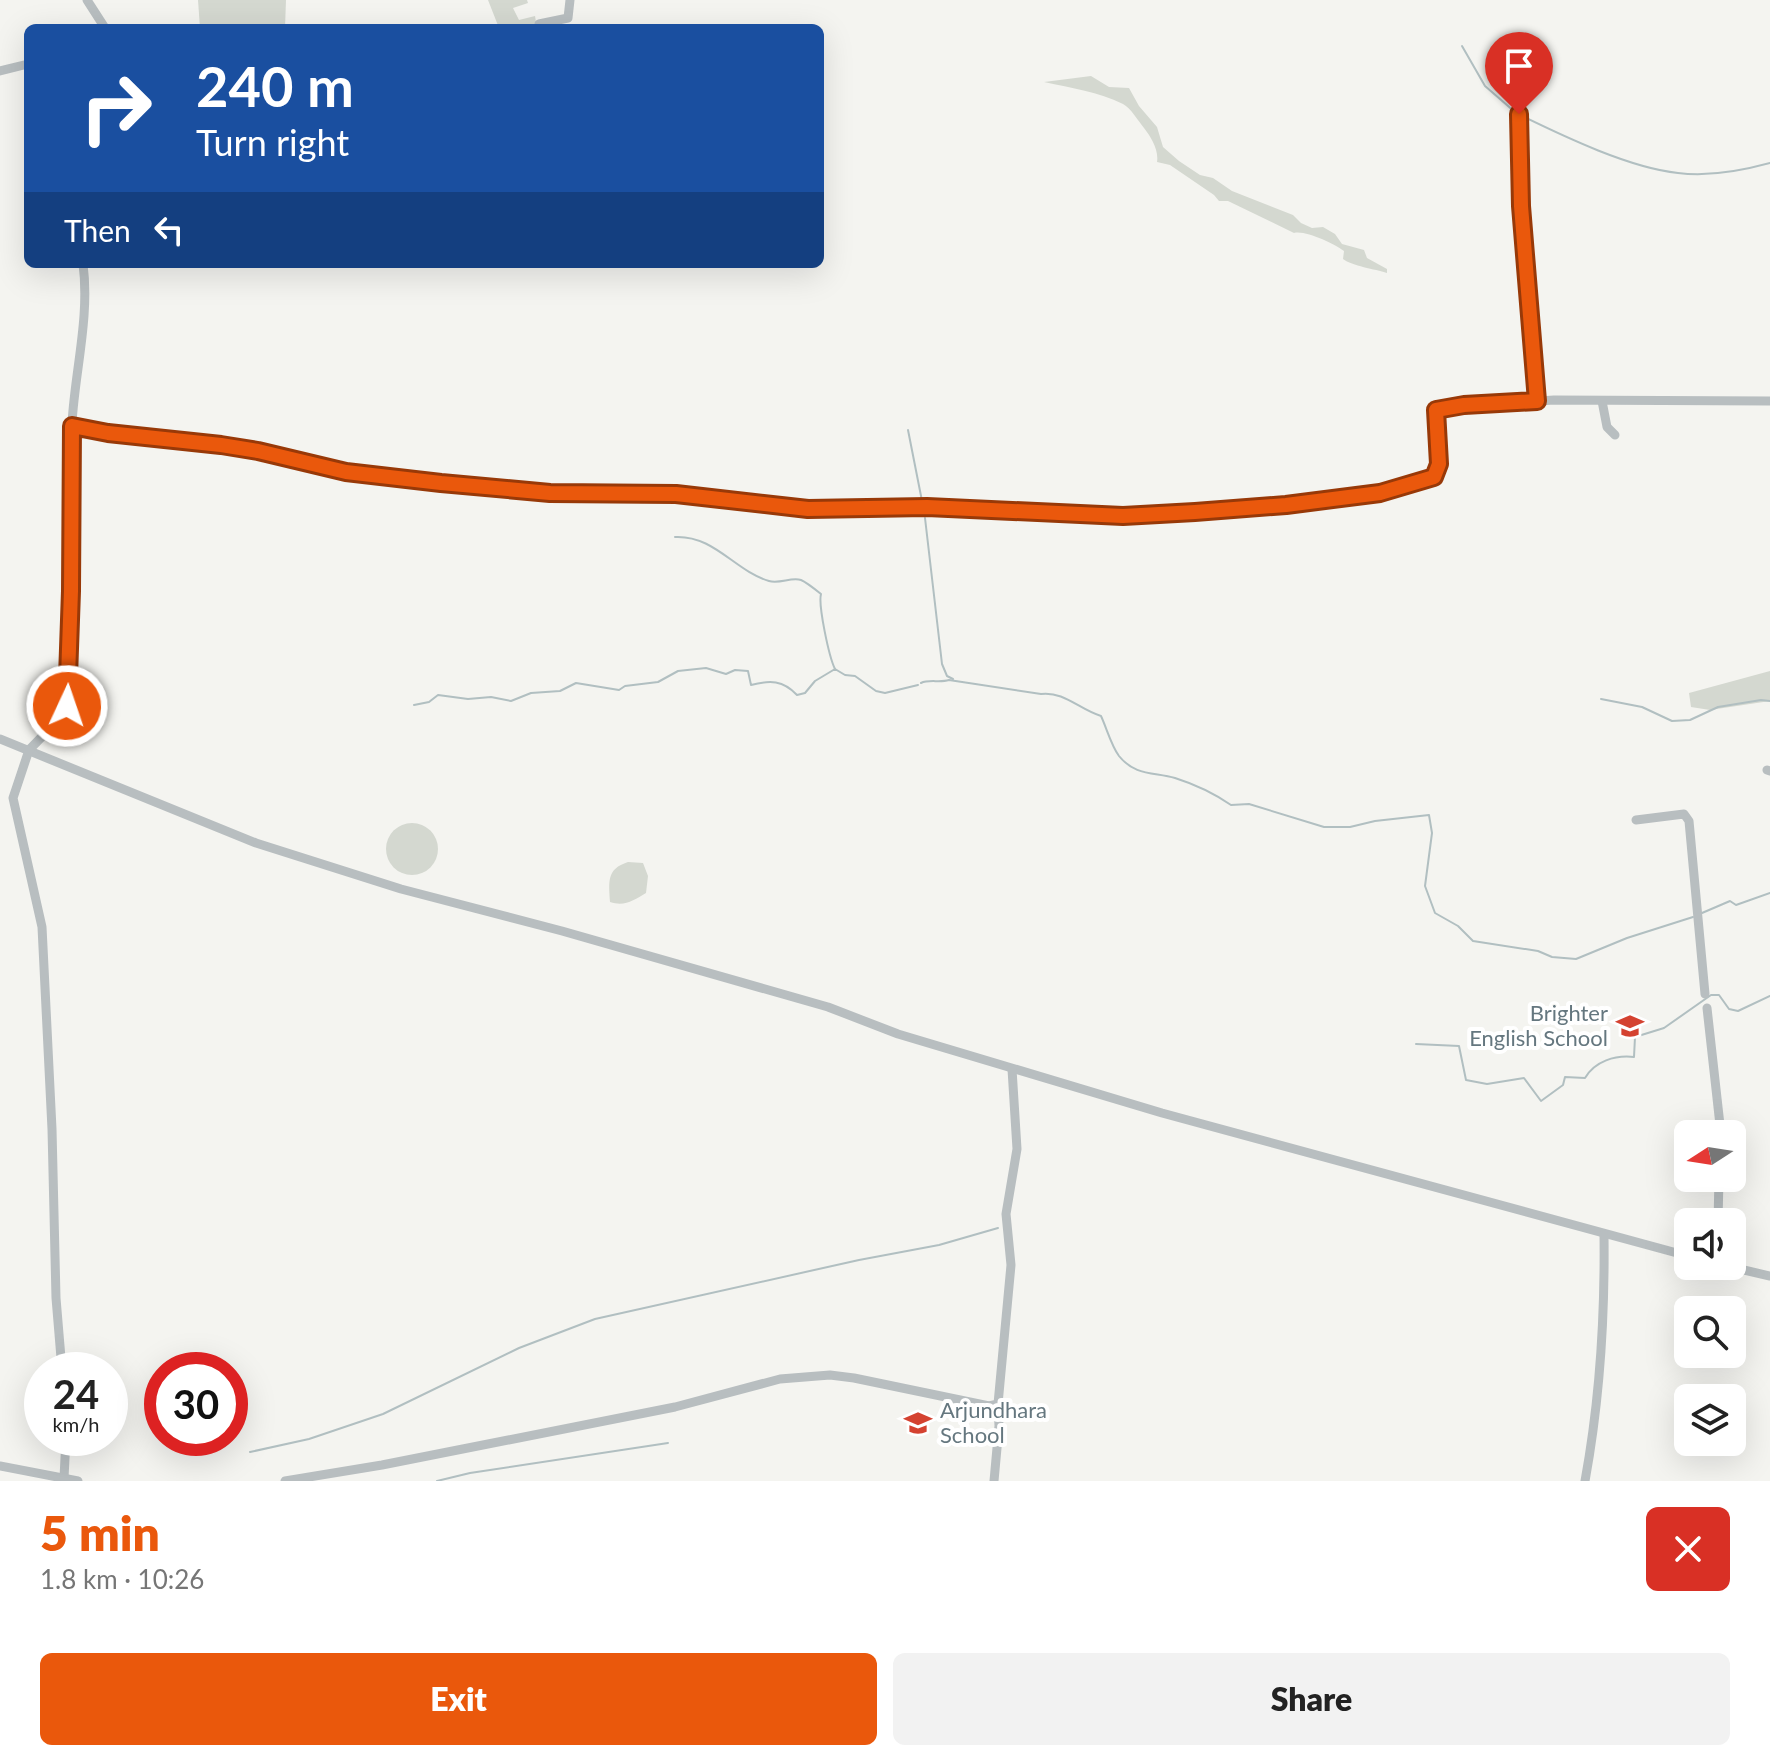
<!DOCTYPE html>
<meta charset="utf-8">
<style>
:root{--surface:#fff;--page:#f2f2f2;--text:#222;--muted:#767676;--accent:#ea580c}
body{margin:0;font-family:Lato,sans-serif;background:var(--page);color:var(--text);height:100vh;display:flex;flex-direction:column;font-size:30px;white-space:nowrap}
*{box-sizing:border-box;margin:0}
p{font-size:26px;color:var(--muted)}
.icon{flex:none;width:44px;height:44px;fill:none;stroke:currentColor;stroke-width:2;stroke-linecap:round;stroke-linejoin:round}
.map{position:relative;height:1481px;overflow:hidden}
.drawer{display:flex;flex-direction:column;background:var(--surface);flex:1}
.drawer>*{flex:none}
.top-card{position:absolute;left:24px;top:24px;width:800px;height:244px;border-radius:12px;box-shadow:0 8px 32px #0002;background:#1a4fa0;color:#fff;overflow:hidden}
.needle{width:52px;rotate:258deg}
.fabs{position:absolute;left:1674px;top:1120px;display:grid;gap:16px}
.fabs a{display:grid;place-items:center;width:72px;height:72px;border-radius:12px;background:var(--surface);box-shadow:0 8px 32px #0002;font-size:40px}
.speed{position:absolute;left:24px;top:1352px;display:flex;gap:16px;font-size:40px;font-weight:700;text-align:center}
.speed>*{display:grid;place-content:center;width:104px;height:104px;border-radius:50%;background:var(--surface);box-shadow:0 8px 32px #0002;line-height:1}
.speed small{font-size:20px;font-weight:400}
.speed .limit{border:12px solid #d22;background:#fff;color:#111}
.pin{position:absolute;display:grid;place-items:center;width:68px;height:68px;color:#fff;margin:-82px -34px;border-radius:50% 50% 50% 0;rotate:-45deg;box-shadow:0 0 8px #0007}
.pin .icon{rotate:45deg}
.me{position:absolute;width:88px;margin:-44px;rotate:3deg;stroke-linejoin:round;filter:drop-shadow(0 0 6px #0008)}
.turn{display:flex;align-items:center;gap:28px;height:168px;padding:0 40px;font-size:36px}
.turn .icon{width:104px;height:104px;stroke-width:2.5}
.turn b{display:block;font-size:56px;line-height:68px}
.then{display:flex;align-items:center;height:76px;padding:0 40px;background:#0003;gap:16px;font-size:30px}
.round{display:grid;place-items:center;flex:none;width:84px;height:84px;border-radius:12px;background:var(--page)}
.summary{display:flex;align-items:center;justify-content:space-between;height:136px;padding:0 40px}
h1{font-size:48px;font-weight:800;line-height:60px;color:var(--accent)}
.cta{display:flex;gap:16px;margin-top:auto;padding:16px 40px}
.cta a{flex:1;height:92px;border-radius:12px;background:var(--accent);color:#fff;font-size:32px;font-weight:800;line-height:92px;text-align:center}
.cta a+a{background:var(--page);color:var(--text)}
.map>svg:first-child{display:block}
.green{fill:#d4d8d0}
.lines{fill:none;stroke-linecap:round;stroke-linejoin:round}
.stream{stroke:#b1bfc1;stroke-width:2}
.minor{stroke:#b8bec0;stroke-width:9}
.route-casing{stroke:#983908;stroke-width:20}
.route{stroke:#ea580c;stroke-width:14}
.labels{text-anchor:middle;stroke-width:8;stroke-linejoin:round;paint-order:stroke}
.poi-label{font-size:22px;fill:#65777f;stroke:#fff;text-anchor:end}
</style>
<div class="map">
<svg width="1770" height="1481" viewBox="0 0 1770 1481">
<rect width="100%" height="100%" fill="#f4f4f0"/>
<!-- green -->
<g class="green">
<polygon points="198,0 286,0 285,28 200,28"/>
<polygon points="488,0 527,0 528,3 513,8 519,20 535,16 537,28 499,28"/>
<path d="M1091 76 1109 87 1129 88 1139 106 1157 127 1163 147 1179 161 1200 175 1213 178 1232 191 1293 215 1301 223 1312 228 1323 227 1335 234 1342 244 1364 250 1367 258 1387 269V273C1375 269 1352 266 1343 259L1344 251C1334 244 1306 230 1294 233L1228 201H1219L1214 195 1170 165 1157 162C1159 150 1151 137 1144 128 1138 121 1131 108 1123 104 1098 92 1072 88 1044 82Z"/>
<polygon points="1770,671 1770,701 1710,710 1691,707 1689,693"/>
<circle cx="412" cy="849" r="26"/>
<path d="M628 862 643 863 648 876 646 893C634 900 625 907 610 902 609 882 606 869 628 862Z"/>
</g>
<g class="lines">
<!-- stream -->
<g class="stream">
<polyline points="1462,46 1485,86 1516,113"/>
<path d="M1522 116C1565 137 1630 168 1678 173 1709 177 1741 171 1770 163"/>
<polyline points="908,430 922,501"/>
<polyline points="925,518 942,664 947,676 953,679"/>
<path d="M675 537C714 535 735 571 769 581 780 584 791 577 801 580 806 582 816 590 821 594 818 605 829 657 835 669"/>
<path d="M921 683C929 679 940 683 949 680L1041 694C1064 691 1080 710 1101 716 1107 729 1111 745 1119 756 1135 776 1154 772 1175 778 1194 784 1215 794 1231 805L1249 804 1324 827H1350L1375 821 1429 815 1432 833 1425 886 1435 913 1458 926 1473 941 1538 951 1552 957 1576 959 1627 938 1693 917"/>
<polyline points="1601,699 1642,707 1672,721 1690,720 1718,707 1761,700 1770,701"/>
<path d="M414 705 429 702 438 695 468 699 491 697 511 701 531 693 560 691 576 683 619 690 625 686 658 682 678 671 706 668 726 674 735 670 748 671 751 685C770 680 783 680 797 695L805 693 815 681 835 669 845 675 855 676 876 691 885 693 918 685"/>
<polyline points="1702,913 1730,901 1736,905 1770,893"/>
<path d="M1416 1044 1459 1046 1466 1080 1487 1084 1524 1078 1541 1101 1563 1085 1565 1077 1585 1078C1595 1061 1615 1055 1634 1057L1635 1037 1664 1028 1711 995H1719L1729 1009 1738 1011 1770 996"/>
<polyline points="250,1452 309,1439 383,1414 519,1348 595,1319 859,1260 939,1245 998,1228"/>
<polyline points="437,1481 470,1473 668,1443"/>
</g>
<!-- minor -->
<g class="minor">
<polyline points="87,0 105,28"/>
<polyline points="539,24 568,18 570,0"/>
<polyline points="0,71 28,64"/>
<polyline points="1519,114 1521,206 1537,401"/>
<polyline points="1602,401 1607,427 1615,435"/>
<polyline points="72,426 108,433 221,445 258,451 346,472 441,483 550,493 676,494 808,509 927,507 1123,516 1195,512 1286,505 1380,493 1434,477 1439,464 1436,410 1445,407 1554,400 1770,401"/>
<polyline points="0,739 256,843 401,889 562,931 828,1007 898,1034 1162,1113 1688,1256"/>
<polyline points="1767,770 1770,771"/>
<polyline points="1636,820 1684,814 1689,821 1705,994"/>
<polyline points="1707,1008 1721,1134"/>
<polyline points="1718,1222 1719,1178"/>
<polyline points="1727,1266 1770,1276"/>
<path d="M62 1370 56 1298 52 1129 42 927 13 798 29 750 62 716 67 706C72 612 66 517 72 423 75 371 90 316 83 264"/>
<polyline points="0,1466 78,1481"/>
<polyline points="64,1478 66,1438"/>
<polyline points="285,1481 382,1465 675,1407 780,1379 830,1375 854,1378 989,1406 998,1404 1011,1265 1006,1214 1017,1149 1012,1069"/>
<polyline points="994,1481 999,1426 998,1404"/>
<path d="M1585 1481C1600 1399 1605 1318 1604 1235"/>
</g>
</g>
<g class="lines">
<!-- route casing -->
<g class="route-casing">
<polyline id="route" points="67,706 71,591 72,426 108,433 221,445 258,451 346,472 441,483 550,493 676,494 808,509 927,507 1123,516 1195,512 1286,505 1380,493 1434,477 1439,464 1436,410 1464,405 1537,401 1521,206 1519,114"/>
</g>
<!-- route -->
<use href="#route" class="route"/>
</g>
<!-- icons -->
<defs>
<g id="school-bare" transform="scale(2.16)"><path d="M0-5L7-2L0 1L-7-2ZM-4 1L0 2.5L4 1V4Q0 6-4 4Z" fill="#d44230" stroke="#fff" stroke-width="2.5" paint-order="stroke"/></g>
</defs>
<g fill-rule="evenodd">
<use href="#school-bare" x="1630" y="1026"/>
<use href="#school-bare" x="918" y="1423"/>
</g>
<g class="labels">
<!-- poi labels -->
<g class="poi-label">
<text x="1608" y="1021">Brighter<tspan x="1608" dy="25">English School</tspan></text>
<text x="940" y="1418" text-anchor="start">Arjundhara<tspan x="940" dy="25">School</tspan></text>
</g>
</g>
</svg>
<div class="fabs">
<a><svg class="needle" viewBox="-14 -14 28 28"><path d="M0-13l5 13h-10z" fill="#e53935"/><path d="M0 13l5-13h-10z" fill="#767676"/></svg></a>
<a><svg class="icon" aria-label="sound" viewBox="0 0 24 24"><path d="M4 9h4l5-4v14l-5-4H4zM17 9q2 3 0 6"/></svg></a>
<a><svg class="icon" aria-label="search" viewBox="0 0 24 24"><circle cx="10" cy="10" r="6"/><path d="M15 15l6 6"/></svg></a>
<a><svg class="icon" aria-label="layers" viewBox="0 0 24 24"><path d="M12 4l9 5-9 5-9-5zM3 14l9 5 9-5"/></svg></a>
</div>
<div class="speed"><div>24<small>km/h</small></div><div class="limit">30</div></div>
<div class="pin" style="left:1519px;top:114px;background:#d93025"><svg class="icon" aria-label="arrive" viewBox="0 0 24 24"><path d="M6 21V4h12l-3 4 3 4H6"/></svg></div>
<svg class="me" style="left:67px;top:706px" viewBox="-20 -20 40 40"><circle r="17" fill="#ea580c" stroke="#fff" stroke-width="3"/><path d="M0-11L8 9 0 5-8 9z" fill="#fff"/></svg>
<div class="top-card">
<div class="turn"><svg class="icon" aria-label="right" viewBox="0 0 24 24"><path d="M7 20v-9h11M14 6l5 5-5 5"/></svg><div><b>240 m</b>Turn right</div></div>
<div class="then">Then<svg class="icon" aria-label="left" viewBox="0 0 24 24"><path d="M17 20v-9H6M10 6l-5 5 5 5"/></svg></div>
</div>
</div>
<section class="drawer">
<div class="summary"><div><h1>5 min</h1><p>1.8 km · 10:26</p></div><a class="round" style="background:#d93025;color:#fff"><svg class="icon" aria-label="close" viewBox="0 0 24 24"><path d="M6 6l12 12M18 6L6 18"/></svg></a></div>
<div class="cta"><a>Exit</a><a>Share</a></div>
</section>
